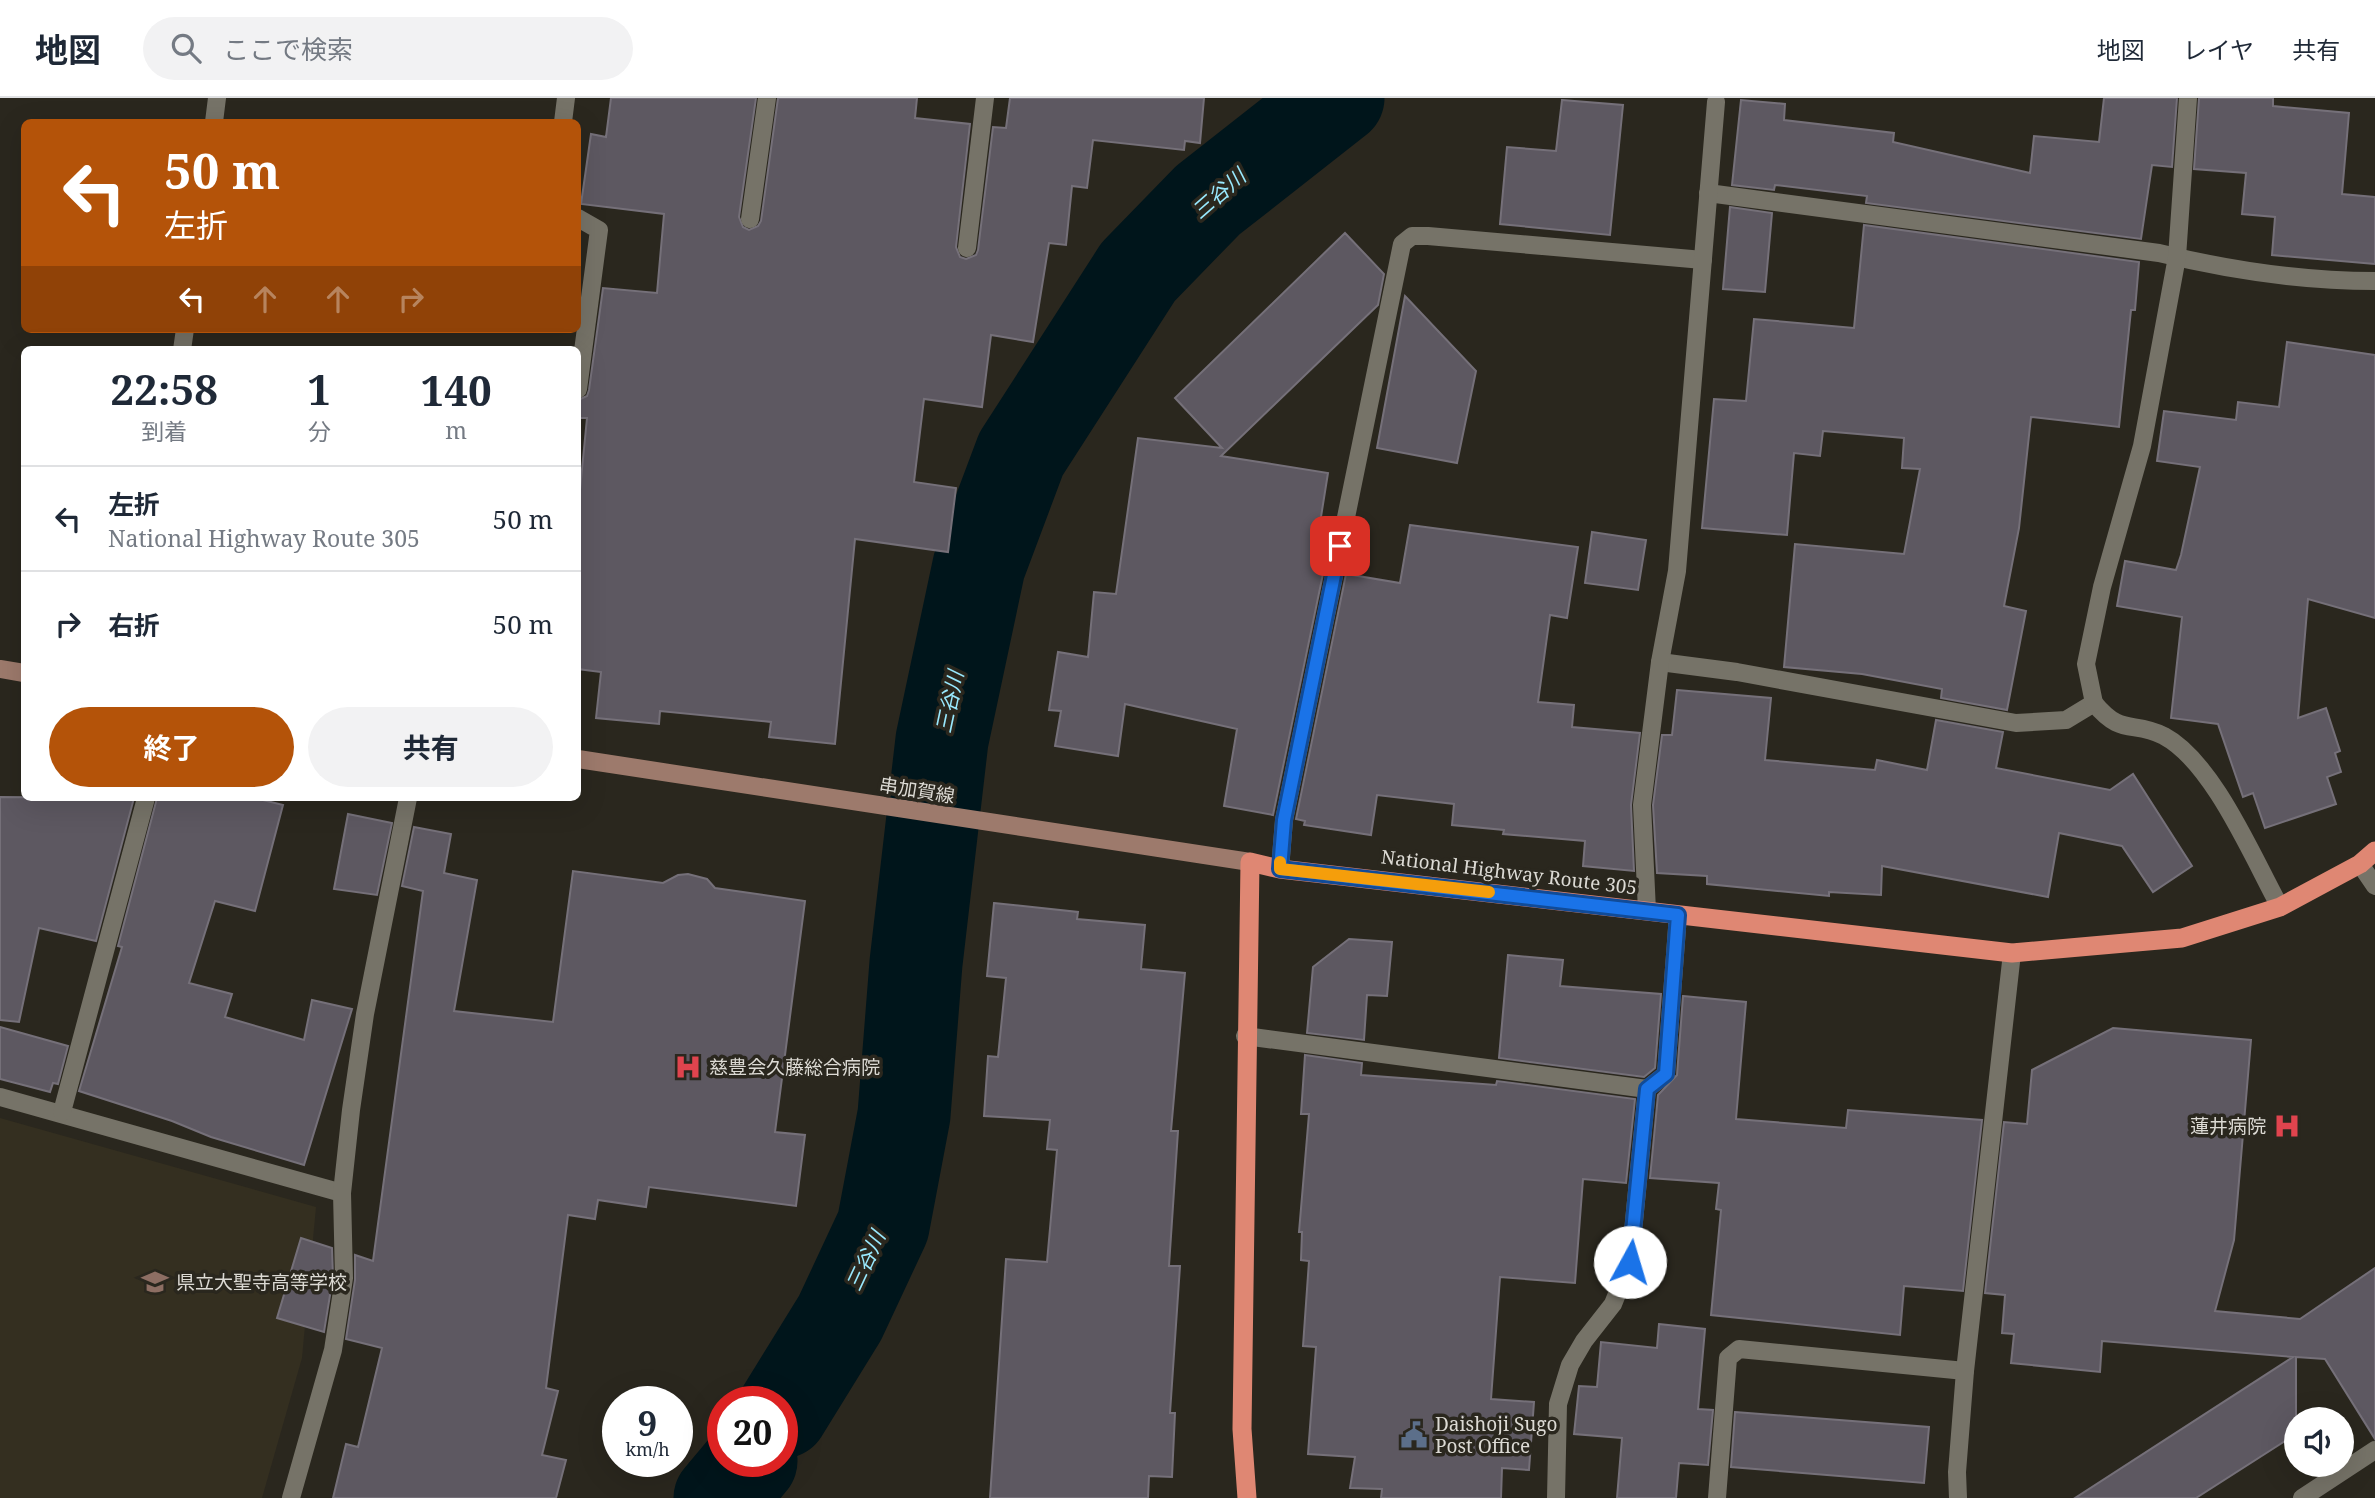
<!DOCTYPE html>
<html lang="ja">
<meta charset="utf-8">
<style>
:root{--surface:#fff;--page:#f2f2f3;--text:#1f2937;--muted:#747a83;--line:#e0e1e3;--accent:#b45309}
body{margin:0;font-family:"Noto Serif","Noto Sans JP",serif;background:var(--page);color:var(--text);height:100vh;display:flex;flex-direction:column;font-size:26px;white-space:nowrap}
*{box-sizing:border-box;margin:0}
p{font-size:23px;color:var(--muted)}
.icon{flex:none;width:38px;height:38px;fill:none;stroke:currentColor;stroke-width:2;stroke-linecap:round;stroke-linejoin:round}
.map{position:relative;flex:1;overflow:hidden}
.panel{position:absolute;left:21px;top:248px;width:560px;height:455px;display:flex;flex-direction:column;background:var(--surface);border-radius:10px;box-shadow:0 7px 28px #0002}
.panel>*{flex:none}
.banner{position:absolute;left:21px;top:21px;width:560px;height:214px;border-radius:10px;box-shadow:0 7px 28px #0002;background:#b45309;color:#fff;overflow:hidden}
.controls{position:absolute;left:2284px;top:1309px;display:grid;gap:14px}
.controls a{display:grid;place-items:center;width:70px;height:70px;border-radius:50%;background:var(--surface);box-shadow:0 7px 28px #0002;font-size:35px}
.speed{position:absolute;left:602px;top:1288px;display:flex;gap:14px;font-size:35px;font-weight:700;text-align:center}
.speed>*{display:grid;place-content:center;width:91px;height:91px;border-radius:50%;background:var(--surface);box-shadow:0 7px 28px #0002;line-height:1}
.speed small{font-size:18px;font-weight:400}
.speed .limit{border:10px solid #d22;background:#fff;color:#111}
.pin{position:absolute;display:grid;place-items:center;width:60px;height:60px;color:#fff;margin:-30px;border-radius:14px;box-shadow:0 4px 10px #0006}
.me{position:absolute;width:77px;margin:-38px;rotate:6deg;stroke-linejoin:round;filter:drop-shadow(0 0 5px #0008)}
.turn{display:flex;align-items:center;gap:24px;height:147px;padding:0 28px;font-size:32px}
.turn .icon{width:91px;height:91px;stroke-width:2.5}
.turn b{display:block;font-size:49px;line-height:60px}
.lanes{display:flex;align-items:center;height:66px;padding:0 28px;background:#0003;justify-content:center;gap:35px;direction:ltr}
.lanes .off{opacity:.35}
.eta{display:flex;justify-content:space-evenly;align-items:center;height:119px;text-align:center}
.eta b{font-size:42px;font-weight:700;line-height:49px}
.button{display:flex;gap:14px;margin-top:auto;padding:14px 28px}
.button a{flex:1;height:80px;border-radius:42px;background:var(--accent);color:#fff;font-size:28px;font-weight:700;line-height:80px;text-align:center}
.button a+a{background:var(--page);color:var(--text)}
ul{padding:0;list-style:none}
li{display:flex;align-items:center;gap:21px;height:105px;padding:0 28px;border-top:2px solid var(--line)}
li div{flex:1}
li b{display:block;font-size:26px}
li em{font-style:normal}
header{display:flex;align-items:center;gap:42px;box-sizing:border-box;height:98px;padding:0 35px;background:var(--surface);border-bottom:2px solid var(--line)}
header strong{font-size:33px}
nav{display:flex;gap:38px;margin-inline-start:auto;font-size:24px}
.search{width:490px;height:63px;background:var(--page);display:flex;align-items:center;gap:18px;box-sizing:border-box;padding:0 24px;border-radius:38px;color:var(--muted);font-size:26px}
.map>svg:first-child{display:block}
.built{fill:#342f20}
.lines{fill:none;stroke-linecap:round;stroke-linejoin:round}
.river{stroke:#00151b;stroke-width:93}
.building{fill:#5d5861;stroke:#757079;stroke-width:2}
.service{stroke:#767368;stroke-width:18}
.minor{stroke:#767368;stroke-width:18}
.tertiary{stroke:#767368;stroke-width:18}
.secondary{stroke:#9d7a6c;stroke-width:18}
.trunk{stroke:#df8773;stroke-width:19}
.route-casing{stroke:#114b97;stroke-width:18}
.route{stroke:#1a73e8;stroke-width:12}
.slow{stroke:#f59e0b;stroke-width:12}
.labels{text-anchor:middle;stroke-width:7;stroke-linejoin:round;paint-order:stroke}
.street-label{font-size:19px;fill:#dcdad4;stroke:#2a271e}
.poi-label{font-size:19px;fill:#dcdad4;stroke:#2a271e;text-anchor:start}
.water-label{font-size:21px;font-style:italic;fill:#99e9fe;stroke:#2a271e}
</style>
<header>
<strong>地図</strong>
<div class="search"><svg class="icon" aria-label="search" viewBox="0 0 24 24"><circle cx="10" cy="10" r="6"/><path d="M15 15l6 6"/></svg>ここで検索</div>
<nav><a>地図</a><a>レイヤ</a><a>共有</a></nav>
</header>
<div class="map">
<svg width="2375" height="1400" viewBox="0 0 2375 1400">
<rect width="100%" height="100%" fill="#2a271e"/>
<!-- built -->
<polygon class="built" points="0,1020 316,1109 302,1260 262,1400 0,1400"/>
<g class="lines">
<!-- river -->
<g class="river">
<polyline points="782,1314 840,1220 883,1128 904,1017 916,865 942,642 979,468 1021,356 1138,174 1208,102 1338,0"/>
<polyline points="720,1400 751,1363"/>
</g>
</g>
<!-- building -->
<g class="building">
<polygon points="611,0 756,0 739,119 743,129 749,132 758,128 761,123 778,0 917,0 915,20 970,26 956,149 960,159 966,161 976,157 978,152 993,29 1006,30 1010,0 1204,0 1200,45 1185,43 1184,52 1093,42 1087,90 1072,88 1066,147 1049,145 1033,244 991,237 982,309 924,301 914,384 956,390 948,454 855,441 835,646 769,639 771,624 660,613 659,626 596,620 601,574 578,571 578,412 587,320 578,320 578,302 587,298 589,292 603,190 657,195 664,116 581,106 591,36 606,39"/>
<polygon points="2104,0 2177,0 2172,69 2152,67 2141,141 1866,105 1867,98 1775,87 1774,92 1732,87 1741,2 1785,6 1784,22 1894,35 1893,44 2030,75 2034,38 2099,44"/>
<polygon points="2199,0 2273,0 2273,8 2349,15 2342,96 2375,99 2375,166 2272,157 2275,119 2242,116 2246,75 2194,71"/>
<polygon points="1562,2 1623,7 1610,137 1500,126 1507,49 1556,53"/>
<polygon points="1730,109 1772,115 1765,194 1723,191"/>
<polygon points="1864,127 2139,164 2135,212 2131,212 2119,329 2031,319 2019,430 2004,508 2026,513 2007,612 1941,600 1942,591 1862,576 1784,569 1795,446 1904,456 1920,371 1902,370 1904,340 1823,333 1820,358 1794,355 1787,437 1702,430 1714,301 1746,303 1754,221 1854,230"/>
<polygon points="1345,135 1384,176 1378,207 1221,358 1328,375 1313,469 1324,471 1273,717 1224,708 1237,631 1125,606 1118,658 1055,648 1061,613 1049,612 1058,554 1088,559 1094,494 1116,496 1138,340 1222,350 1175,300"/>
<polygon points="1405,198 1476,273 1457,365 1377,350"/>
<polygon points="2287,244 2375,257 2375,520 2308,501 2298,620 2326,610 2340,653 2335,655 2341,674 2327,679 2336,706 2265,730 2253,695 2243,699 2218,626 2171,620 2182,519 2117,508 2125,463 2176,472 2181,457 2200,369 2157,363 2164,313 2236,322 2238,304 2279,309"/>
<polygon points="1410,427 1578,449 1567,520 1550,517 1538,604 1574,607 1572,629 1640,635 1631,707 1634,773 1583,768 1585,743 1503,736 1504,732 1452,727 1454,706 1377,697 1371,737 1304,727 1305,723 1296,721 1346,476 1400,485"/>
<polygon points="1592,434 1646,442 1638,492 1585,485"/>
<polygon points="1677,592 1771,600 1765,662 1875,672 1877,662 1927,672 1936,622 2003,634 1996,670 2110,692 2133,676 2192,768 2153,794 2122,748 2059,735 2048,799 1882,768 1881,797 1829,794 1829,798 1707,786 1707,778 1657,775 1653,707 1662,637 1672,637"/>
<polygon points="0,699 134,700 96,843 39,830 19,924 0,922"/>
<polygon points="157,700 255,700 283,707 255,813 215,803 189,885 232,896 225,919 304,942 312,902 352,911 304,1067 211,1039 172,1023 79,993 122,849 118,848"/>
<polygon points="348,716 392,725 377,797 334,791"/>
<polygon points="414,729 451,736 444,775 477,782 454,913 553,924 573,773 663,785 678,777 688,776 707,781 715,790 805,803 775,1034 805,1037 796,1108 649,1089 646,1109 598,1102 595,1121 568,1117 546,1290 558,1293 542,1357 566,1362 556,1400 333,1400 346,1346 358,1349 382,1250 346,1241 355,1182 355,1157 373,1163 423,793 402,788"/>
<polygon points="994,805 1078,814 1077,821 1145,827 1141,871 1185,875 1171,1033 1178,1033 1169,1168 1180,1168 1170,1315 1175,1315 1172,1379 1149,1378 1148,1400 990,1400 1006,1161 1047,1164 1057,1052 1047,1051 1050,1022 984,1018 988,958 998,959 1006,880 987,878"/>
<polygon points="1349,841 1392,844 1387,898 1367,897 1364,942 1307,935 1313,869"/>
<polygon points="1508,857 1563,862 1560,888 1661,896 1655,970 1644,979 1499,960"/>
<polygon points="1683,898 1746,904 1736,1021 1846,1030 1848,1012 1982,1022 1963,1193 1904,1188 1900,1237 1711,1217 1721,1112 1716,1111 1719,1085 1650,1080 1658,997 1677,977"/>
<polygon points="0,929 68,948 58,986 53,985 50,994 0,981"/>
<polygon points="2113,930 2251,942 2234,1142 2215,1213 2300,1221 2375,1170 2375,1341 2325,1261 2296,1259 2296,1336 2196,1400 2075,1400 2293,1259 2102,1243 2100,1274 2011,1265 2014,1236 2002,1235 2005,1197 1985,1195 2004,1024 2027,1026 2032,972"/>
<polygon points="1305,957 1362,965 1361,977 1496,987 1497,983 1635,1001 1626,1085 1583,1081 1575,1185 1500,1179 1491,1301 1534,1304 1529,1372 1502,1370 1501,1400 1381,1400 1382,1391 1350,1390 1355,1359 1308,1356 1316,1249 1303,1248 1309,1163 1301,1162 1302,1134 1299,1134 1309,1016 1301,1016"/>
<polygon points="301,1140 332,1150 333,1179 324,1234 277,1220"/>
<polygon points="1659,1226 1705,1231 1698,1311 1713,1312 1708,1367 1679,1365 1676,1400 1617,1400 1622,1340 1574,1336 1579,1288 1597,1289 1601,1244 1657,1250"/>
<polygon points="1735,1314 1929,1329 1924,1385 1731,1369"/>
</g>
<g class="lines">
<!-- service -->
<g class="service">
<polyline points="750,121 767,0"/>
<polyline points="967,150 985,0"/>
<polyline points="0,999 342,1095"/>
<polyline points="62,1014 146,700"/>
<polyline points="1556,1400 1558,1306 1570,1267 1584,1243 1613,1206 1630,1164 1647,991"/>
</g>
<!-- minor -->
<g class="minor">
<polyline points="214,24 217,0"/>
<polyline points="563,24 566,0"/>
<path d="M1708 95 2159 155C2229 172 2303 183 2375 183"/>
<polyline points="578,120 599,132 578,291"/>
<polyline points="182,252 185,231"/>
<path d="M1660 564 1737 574 2016 625 2066 622 2094 605C2122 639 2132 622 2164 638 2213 664 2253 760 2280 809"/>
<polyline points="2094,605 2086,566 2102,489 2142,348 2177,159 2188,0"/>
<polyline points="1280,771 1284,722 1402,146 1412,138 1428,138 1703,162"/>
<polyline points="1647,813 1642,707 1660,564 1677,473 1716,4"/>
<polyline points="1245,938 1647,991 1666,976 1678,817"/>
<polyline points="291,1400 333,1252 344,1180 342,1095 351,1012 365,916 408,700"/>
<polyline points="1717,1400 1728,1260 1739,1251 1965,1273"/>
<polyline points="1958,1400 1957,1374 1965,1273 2012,855"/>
<polyline points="2302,1400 2375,1352"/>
</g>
<!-- tertiary -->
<polyline class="tertiary" points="2360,766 2375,788"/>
<!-- secondary -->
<g class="secondary">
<polyline points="0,571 24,575"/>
<polyline points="578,661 1250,764"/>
</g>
<!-- trunk -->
<polyline class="trunk" points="1247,1400 1242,1331 1250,764 1280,771 2012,855 2182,840 2280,809 2360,766 2375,753"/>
</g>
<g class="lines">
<!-- route casing -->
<g class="route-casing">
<polyline id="route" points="1340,448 1284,722 1280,771 1678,817 1666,976 1647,991 1630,1164"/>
</g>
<!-- route -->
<use href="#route" class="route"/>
<!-- slow -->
<polyline class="slow" points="1280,764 1280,771 1489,794"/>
</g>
<!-- icons -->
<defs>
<g id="hospital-bare" transform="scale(2.1)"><path d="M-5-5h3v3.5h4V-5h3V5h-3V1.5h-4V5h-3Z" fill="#e0444e" stroke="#2a271e" stroke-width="2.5" paint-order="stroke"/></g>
<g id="school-bare" transform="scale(2.1)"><path d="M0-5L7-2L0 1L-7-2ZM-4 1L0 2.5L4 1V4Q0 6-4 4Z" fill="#8d6e63" stroke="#2a271e" stroke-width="2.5" paint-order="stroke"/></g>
<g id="civic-bare" transform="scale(2.1)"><path d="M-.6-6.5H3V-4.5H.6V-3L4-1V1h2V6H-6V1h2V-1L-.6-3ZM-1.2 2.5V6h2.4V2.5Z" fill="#5c6f8a" stroke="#2a271e" stroke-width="2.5" paint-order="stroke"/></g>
</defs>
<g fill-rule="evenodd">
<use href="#hospital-bare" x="688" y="969"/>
<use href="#hospital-bare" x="2287" y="1028"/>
<use href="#school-bare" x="155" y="1184"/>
<use href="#civic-bare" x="1414" y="1337"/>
</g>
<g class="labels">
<!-- street labels -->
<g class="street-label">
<text transform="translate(917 692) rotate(9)" y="7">串加賀線</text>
<text transform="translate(1509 774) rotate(7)" y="7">National Highway Route 305</text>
</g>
<!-- poi labels -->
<g class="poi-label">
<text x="709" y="976">慈豊会久藤総合病院</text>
<text x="2266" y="1035" text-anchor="end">蓮井病院</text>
<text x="176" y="1191">県立大聖寺高等学校</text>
<text x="1435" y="1333">Daishoji Sugo<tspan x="1435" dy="22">Post Office</tspan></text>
</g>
<!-- water labels -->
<g class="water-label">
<text transform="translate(1219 96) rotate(-41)" y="7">三谷川</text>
<text transform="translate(950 604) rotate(-78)" y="7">三谷川</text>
<text transform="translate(866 1163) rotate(-65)" y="7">三谷川</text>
</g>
</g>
</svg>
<div class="controls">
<a><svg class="icon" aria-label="sound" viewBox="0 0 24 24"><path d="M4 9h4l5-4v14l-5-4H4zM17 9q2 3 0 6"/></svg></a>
</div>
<div class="speed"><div>9<small>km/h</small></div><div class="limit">20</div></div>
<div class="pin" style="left:1340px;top:448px;background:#d93025"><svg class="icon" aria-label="arrive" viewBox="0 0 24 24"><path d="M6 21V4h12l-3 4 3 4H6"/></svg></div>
<svg class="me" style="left:1630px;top:1164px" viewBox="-20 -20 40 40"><circle r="19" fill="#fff"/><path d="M0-13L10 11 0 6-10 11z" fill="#1a73e8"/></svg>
<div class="banner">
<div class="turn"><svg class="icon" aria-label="left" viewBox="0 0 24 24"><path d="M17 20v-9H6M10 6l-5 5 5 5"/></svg><div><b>50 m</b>左折</div></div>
<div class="lanes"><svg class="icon" aria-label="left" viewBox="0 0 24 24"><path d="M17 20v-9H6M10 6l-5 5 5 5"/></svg><svg class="icon off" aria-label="ahead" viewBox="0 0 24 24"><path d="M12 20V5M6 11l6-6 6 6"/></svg><svg class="icon off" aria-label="ahead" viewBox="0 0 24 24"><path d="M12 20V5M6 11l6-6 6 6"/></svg><svg class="icon off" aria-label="right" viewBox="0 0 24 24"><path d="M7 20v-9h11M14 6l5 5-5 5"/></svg></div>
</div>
<section class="panel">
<div class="eta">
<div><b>22:58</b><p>到着</p></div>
<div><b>1</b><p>分</p></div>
<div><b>140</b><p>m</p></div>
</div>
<ul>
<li><svg class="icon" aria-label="left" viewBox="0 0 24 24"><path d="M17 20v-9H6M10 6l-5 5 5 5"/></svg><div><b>左折</b><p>National Highway Route 305</p></div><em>50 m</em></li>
<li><svg class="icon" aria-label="right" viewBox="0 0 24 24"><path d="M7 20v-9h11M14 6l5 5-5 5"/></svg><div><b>右折</b></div><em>50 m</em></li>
</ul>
<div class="button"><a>終了</a><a>共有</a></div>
</section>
</div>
